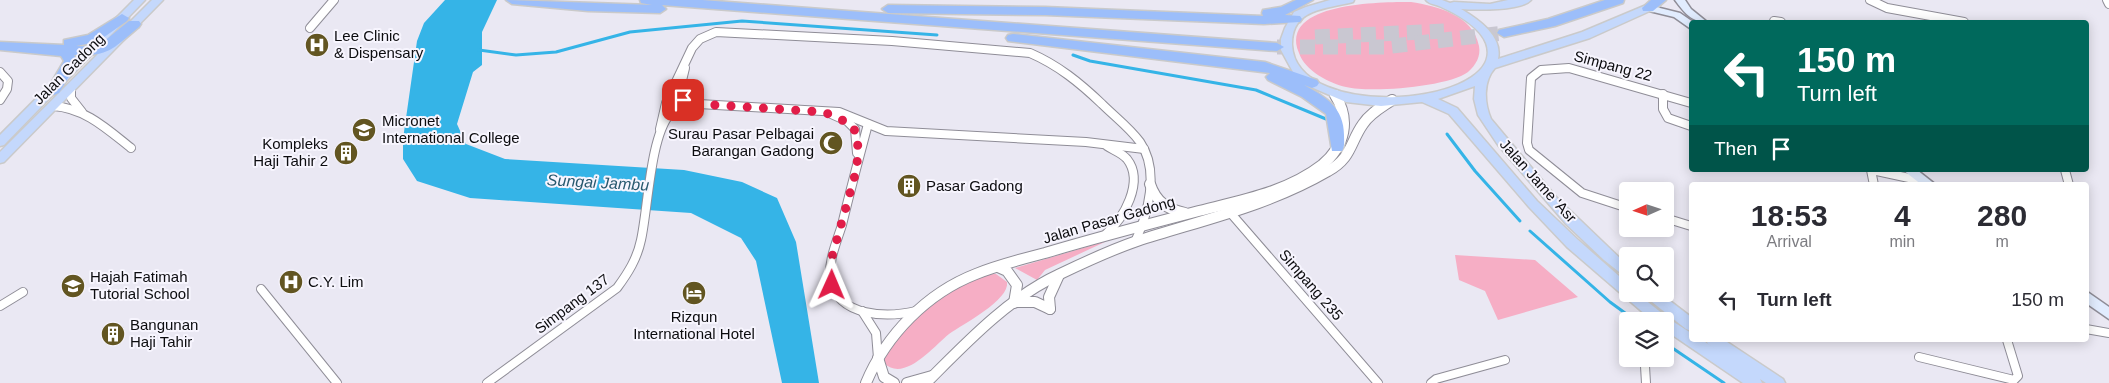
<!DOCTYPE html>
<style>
:root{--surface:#fff;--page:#f2f2f3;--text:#2b2b33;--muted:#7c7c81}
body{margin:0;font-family:Helvetica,sans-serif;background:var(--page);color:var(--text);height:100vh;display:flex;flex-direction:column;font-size:19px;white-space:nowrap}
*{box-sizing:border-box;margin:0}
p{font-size:16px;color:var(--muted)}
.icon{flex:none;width:28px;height:28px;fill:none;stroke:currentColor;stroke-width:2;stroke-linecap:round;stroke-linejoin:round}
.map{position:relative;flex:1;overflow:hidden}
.drawer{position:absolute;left:1689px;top:182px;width:400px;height:160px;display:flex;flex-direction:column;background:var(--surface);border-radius:5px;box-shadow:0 2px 12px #0003}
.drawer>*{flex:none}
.guide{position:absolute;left:1689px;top:20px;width:400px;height:152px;border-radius:5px;box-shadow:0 2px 12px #0003;background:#00695c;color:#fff;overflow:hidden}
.needle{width:32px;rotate:267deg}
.controls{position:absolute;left:1619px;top:182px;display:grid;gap:10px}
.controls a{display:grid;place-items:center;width:55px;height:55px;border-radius:5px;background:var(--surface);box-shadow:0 2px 12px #0003;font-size:25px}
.pin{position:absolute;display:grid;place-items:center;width:42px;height:42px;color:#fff;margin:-21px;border-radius:10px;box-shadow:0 2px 8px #0006}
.me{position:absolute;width:55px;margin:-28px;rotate:1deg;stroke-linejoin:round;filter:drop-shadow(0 0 4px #0008)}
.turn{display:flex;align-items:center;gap:18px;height:105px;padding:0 25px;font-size:22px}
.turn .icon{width:65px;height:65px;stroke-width:2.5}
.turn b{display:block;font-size:35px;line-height:42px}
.then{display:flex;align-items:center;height:48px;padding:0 25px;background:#0003;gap:10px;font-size:19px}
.eta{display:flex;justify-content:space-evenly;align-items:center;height:85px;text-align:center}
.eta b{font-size:30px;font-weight:700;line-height:35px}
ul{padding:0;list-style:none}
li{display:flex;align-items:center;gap:15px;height:65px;padding:0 25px}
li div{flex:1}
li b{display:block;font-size:19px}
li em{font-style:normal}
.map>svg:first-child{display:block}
.green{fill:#f6aec5}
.water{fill:#35b4e7}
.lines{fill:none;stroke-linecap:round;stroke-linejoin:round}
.stream{stroke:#35b4e7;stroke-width:3}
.motorway-tunnel{stroke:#c9c7d1;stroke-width:15;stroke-dasharray:15 8;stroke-linecap:butt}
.minor-casing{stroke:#8f8d97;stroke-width:10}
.tertiary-casing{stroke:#8f8d97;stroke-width:12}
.secondary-casing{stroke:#8f8d97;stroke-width:3}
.primary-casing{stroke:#cacaca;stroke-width:3}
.motorway-casing{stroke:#cacaca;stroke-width:3}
.minor{stroke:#fff;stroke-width:8}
.tertiary{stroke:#fff;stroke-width:10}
.secondary{fill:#e1ecfe;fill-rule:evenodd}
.primary{fill:#c4d8fc;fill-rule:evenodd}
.motorway{fill:#9cbefa;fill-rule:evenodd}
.route{stroke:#e11d48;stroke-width:9;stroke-dasharray:0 16.2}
.labels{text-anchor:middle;stroke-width:4;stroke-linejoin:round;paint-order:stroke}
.poi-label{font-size:15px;fill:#0c0c0f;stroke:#f7f5fe;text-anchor:start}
.street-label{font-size:15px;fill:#0c0c0f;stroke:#f7f5fe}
.water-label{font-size:16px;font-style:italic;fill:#28596f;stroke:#f7f5fe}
</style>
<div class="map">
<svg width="2109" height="383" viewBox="0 0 2109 383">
<rect width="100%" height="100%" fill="#eae8f3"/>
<!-- green -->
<g class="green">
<path d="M1411 2C1437 6 1473 15 1479 46 1481 56 1476 65 1468 72 1448 87 1371 93 1346 87 1329 83 1305 71 1299 53 1278 2 1382 2 1411 2Z"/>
<polygon points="1107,241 1045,270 1037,280 1015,268"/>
<polygon points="1455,255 1535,260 1578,297 1498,320 1485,291 1459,280"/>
<path d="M996 274 1007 282C1010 300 963 324 949 334 933 347 904 383 884 363 887 332 966 272 996 274Z"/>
</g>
<!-- water -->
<polygon class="water" points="445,0 497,0 482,32 482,65 473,72 457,124 466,144 505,159 684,170 742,182 777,198 796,242 819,383 782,383 756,261 741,238 691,213 470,198 417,181 403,159 403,139 417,41 424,23"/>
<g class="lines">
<!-- stream -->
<g class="stream">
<polyline points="479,50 516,55 556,52 630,32 742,21 937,35"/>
<polyline points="1073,55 1090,61 1256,90 1326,119"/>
<polyline points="1447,134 1475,171 1520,221"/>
<polyline points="1530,231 1610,302 1636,321"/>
<polyline points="1665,343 1724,383"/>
</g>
<!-- motorway-tunnel -->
<g class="motorway-tunnel">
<polyline points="1315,37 1444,31"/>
<polyline points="1277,47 1384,47 1504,33"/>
</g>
<!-- minor casing -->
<g class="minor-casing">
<g id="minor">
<polyline points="1870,0 1887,8 1964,22"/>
<polyline points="2107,0 2109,4"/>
<polyline points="1774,21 1781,22"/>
<polyline points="310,28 334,0"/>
<polyline points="685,68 678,97 695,103"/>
<polyline points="0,72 8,81 7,89 0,100"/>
<polyline points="71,89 71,98 82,112"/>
<polyline points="1663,94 1663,109 1668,118 1691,126"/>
<path d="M53 106C85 108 107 129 131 148"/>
<polyline points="829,113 847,121 855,129 857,153"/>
<path d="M868 124C859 158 850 191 842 225 837 241 827 263 831 281 839 317 887 318 916 311"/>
<path d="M660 129 666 103 692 48 700 39 716 32 892 41 1030 53C1058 65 1080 83 1102 104 1114 116 1130 128 1140 142 1160 171 1148 214 1135 242"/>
<polyline points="1871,170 1874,185"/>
<polyline points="1872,170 1923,181"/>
<polyline points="2065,170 2069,185"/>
<polyline points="1628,208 1582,193 1529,150 1527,143 1531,78 1541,70 1569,68 1691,103"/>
<polyline points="1228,210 1378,383"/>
<polyline points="1665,218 1691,226"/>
<path d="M1106 234C1123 219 1145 182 1127 159 1122 153 1113 150 1107 146"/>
<polyline points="261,289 337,383"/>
<polyline points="0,306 23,292"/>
<polyline points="862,311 876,333 878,358"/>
<polyline points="2086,329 2109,333"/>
<polyline points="1919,357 2014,380 2018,376 2007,340"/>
<polyline points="1645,366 1646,383"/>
<path d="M487 383 617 288C628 273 637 259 641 240 648 209 650 137 670 114 677 106 690 106 699 104L839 112 886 131 1086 142 1144 149"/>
<polyline points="1431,383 1436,379 1505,360"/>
</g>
</g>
<!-- tertiary casing -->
<g class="tertiary-casing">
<g id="tertiary">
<path d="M1150 184C1156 202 1167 209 1185 213"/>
<polyline points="998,267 1007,271 1017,285 1014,303"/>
<polyline points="1015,302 1035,302 1050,309"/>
<polyline points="1050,309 1049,297 1059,275"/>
<polyline points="878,358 884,377 894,383"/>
<path d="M866 383C886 335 927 293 976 274 998 265 1022 259 1045 253 1095 238 1145 225 1195 212 1238 201 1286 193 1322 165 1345 146 1351 120 1335 95"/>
<polyline points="907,383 932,376"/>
<path d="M926 383C966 343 1008 298 1060 274 1085 262 1111 250 1137 241 1202 220 1268 206 1328 171 1352 158 1350 142 1363 124 1370 113 1382 107 1392 100"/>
</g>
</g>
<!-- secondary casing -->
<g class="secondary-casing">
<g id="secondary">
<path d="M1675 0H1685L1691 9 1707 22C1691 22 1684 12 1675 0Z"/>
<polygon points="1648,5 1680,13 1693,22 1691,22 1691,29 1674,17 1645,10 1643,8 1645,6"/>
<polygon points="1903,170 1917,170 1936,185 1922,185"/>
<polygon points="2086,291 2109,307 2109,319 2086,303"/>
</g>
</g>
<!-- primary casing -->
<g class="primary-casing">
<g id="primary">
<polygon points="134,0 145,0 4,145 0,146 0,135"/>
<polygon points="152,0 163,0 4,162 0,163 0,152"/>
<path d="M1330 0H1354L1353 2C1327 9 1291 8 1292 45 1296 124 1509 105 1486 43 1479 26 1455 13 1439 6 1434 4 1429 4 1426 0H1442L1450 3 1454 2 1490 4 1508 0H1531C1521 11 1477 10 1461 9 1478 19 1503 36 1498 59L1582 32 1644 6H1652L1653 8 1652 10 1590 38 1495 68C1483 81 1484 103 1491 119L1557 198 1628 266V279L1604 260 1566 224 1498 145 1478 115 1474 99 1475 86 1438 99 1457 108 1537 201 1577 239 1628 284V294H1638L1669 319 1691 333V340H1702L1731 359 1708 344 1706 340H1724L1783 379 1785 383H1766L1760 379 1762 383H1743L1665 330V321H1653L1567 247 1529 207 1449 114 1422 102 1381 106 1346 102 1311 87 1293 72 1281 50V39L1285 28 1294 12 1306 7Z"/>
<polygon points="1645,294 1661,294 1691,317 1691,331 1686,329 1647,298"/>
</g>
</g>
<!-- motorway casing -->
<g class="motorway-casing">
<g id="motorway">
<polygon points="506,0 652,5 641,3 640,0 702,0 1277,43 1284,47 1277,51 662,5 666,9 660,13 588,11 512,4"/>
<polygon points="1296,0 1313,0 1285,15 1300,16 1302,19 1300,22 1264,24 1045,15 888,13 882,9 888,5 1045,7 1263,16 1262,13 1263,10 1281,7"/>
<polygon points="1605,0 1624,0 1623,3 1555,26 1504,37 1497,33 1499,30 1548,19"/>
<polygon points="1651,0 1666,0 1653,11 1643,11 1642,8"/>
<path d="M122 14 129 18 127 21 97 42 76 46 97 47 129 21H139L141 24 139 27C113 48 110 57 74 55L78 61 59 93 54 95 47 90 64 61 61 56 0 50V42L64 45V40L88 35Z"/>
<path d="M1013 34 1265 62 1317 80 1319 83 1317 86 1312 88 1304 85C1326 97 1344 108 1344 135 1344 141 1345 146 1342 151H1332L1326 114 1302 97 1268 80 1266 77 1270 73 1008 41 1006 38 1008 35Z"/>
</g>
</g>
<!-- minor -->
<use href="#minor" class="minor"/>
<!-- tertiary -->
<use href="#tertiary" class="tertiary"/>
<!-- secondary -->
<use href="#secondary" class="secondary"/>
<!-- primary -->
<use href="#primary" class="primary"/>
<!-- motorway -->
<use href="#motorway" class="motorway"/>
</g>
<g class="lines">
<!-- route -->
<polyline class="route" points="683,100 699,104 824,112 851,124 858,136 857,168 832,257 830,272 832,285"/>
</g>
<!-- icons -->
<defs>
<g id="hospital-disc" transform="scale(1.25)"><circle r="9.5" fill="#625521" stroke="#f7f5fe"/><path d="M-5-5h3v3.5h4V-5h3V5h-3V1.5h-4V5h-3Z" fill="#fff"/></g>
<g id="university-disc" transform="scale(1.25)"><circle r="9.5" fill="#625521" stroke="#f7f5fe"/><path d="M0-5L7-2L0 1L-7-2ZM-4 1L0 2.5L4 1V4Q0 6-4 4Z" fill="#fff"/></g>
<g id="mosque-disc" transform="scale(1.25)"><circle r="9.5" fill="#625521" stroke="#f7f5fe"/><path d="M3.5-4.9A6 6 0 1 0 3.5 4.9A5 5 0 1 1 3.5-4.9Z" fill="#fff"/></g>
<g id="building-disc" transform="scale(1.25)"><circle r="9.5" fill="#625521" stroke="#f7f5fe"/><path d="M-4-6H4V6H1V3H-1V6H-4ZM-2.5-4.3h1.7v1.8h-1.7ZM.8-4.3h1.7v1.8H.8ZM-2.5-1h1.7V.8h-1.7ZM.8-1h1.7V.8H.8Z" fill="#fff"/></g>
<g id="school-disc" transform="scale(1.25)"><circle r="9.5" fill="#625521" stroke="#f7f5fe"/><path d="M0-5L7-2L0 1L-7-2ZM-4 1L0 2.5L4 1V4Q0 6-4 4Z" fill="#fff"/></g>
<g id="hotel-disc" transform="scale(1.25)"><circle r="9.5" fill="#625521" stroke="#f7f5fe"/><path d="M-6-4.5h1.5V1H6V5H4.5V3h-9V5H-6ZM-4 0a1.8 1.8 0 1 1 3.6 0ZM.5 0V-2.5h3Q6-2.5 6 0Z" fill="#fff"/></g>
</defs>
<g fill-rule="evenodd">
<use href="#hospital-disc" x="317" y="45"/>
<use href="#university-disc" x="364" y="130"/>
<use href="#mosque-disc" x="831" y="143"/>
<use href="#building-disc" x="346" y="153"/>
<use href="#building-disc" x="909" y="186"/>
<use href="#hospital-disc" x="291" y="282"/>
<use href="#school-disc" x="73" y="286"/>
<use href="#hotel-disc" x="694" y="293"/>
<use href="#building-disc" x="113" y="334"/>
</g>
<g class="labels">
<!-- poi labels -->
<g class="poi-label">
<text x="334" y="41">Lee Clinic<tspan x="334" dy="17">&amp; Dispensary</tspan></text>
<text x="382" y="126">Micronet<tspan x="382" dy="17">International College</tspan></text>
<text x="814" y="139" text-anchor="end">Surau Pasar Pelbagai<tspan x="814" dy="17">Barangan Gadong</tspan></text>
<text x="328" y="149" text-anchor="end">Kompleks<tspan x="328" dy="17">Haji Tahir 2</tspan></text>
<text x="926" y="191">Pasar Gadong</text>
<text x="90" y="282">Hajah Fatimah<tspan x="90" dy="17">Tutorial School</tspan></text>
<text x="308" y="287">C.Y. Lim</text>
<text x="694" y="322" text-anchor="middle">Rizqun<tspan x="694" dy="17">International Hotel</tspan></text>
<text x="130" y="330">Bangunan<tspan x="130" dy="17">Haji Tahir</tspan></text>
</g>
<!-- street labels -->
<g class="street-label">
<text transform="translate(1613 66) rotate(15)" y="5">Simpang 22</text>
<text transform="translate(69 69) rotate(-45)" y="5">Jalan Gadong</text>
<text transform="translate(1538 181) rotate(48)" y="5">Jalan Jame 'Asr</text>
<text transform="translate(1109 220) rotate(-16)" y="5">Jalan Pasar Gadong</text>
<text transform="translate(1311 285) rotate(49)" y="5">Simpang 235</text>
<text transform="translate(572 304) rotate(-37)" y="5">Simpang 137</text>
</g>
<!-- water labels -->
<g class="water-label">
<text transform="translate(598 182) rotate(3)" y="6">Sungai Jambu</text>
</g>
</g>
</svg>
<div class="controls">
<a><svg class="needle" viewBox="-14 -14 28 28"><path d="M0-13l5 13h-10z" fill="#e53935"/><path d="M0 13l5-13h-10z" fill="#7c7c81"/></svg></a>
<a><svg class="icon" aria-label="search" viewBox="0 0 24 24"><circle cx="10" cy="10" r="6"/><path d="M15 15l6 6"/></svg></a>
<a><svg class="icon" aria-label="layers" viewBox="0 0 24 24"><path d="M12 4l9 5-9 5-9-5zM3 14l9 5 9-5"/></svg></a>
</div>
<div class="pin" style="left:683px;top:100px;background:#d93025"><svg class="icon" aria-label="arrive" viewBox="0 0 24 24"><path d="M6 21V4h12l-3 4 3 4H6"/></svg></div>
<svg class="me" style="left:832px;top:285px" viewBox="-20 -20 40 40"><path d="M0-17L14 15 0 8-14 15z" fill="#e11d48" stroke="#fff" stroke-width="4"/></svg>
<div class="guide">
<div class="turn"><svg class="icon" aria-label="left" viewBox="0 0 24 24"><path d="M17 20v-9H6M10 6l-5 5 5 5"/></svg><div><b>150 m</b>Turn left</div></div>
<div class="then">Then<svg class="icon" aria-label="arrive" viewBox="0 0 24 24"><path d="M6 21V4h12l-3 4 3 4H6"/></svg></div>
</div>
<section class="drawer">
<div class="eta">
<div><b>18:53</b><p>Arrival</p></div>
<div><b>4</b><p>min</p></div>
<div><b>280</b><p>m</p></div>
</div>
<ul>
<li><svg class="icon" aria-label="left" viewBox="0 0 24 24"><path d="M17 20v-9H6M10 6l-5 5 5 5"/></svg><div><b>Turn left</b></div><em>150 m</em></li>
</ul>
</section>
</div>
